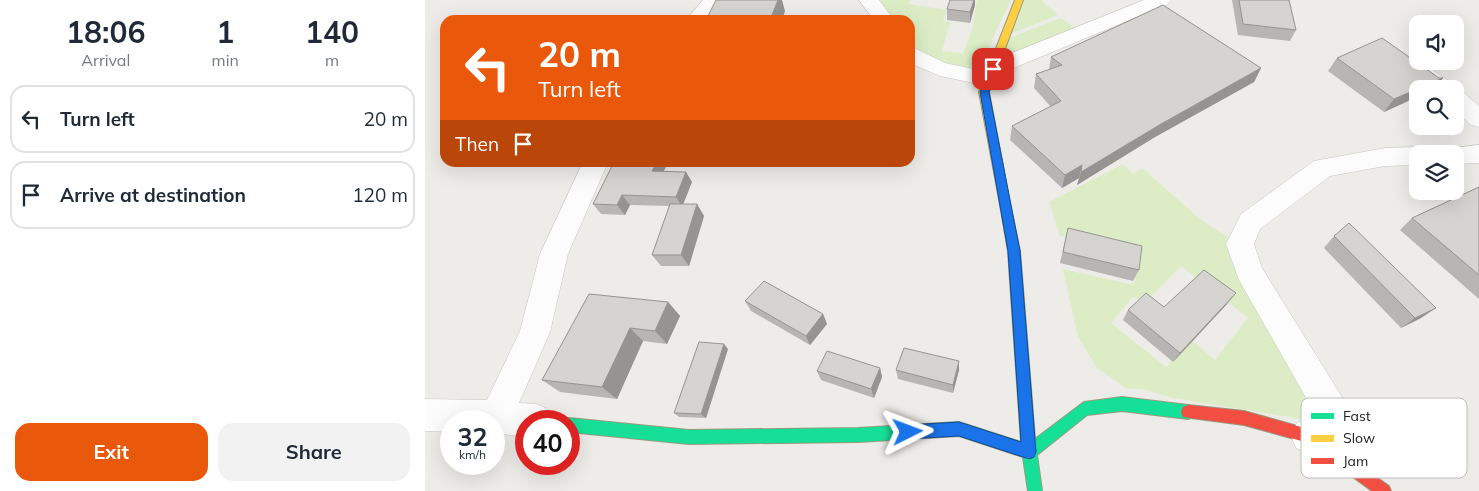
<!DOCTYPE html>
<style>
:root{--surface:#fff;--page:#f2f2f3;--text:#1f2937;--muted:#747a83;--line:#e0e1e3;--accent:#ea580c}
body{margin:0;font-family:Mulish,sans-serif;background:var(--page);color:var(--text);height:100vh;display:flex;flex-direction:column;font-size:19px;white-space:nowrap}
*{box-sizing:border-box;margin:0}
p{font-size:16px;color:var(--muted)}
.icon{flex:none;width:28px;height:28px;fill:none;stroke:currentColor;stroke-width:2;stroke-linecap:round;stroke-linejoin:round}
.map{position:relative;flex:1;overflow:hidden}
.details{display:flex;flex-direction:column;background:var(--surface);width:425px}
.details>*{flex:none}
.guide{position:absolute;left:15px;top:15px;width:475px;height:152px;border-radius:15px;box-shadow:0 5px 20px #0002;background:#ea580c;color:#fff;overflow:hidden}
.controls{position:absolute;left:984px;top:15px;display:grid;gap:10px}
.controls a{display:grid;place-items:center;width:55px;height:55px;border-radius:10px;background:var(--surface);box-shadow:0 5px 20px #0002;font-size:25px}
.speed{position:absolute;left:15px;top:410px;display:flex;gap:10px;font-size:25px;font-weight:700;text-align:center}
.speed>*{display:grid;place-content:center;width:65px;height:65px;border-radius:50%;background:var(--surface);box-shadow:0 5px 20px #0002;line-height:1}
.speed small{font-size:12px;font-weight:400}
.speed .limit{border:8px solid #d22;background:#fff;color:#111}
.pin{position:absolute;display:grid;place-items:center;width:42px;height:42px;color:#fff;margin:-21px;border-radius:10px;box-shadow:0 2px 8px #0006}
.me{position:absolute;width:55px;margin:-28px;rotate:87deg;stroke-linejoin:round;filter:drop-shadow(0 0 4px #0008)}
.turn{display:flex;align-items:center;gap:18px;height:105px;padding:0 15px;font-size:22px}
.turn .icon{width:65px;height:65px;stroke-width:2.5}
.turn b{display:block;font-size:35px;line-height:42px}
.then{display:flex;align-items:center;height:48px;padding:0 15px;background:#0003;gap:10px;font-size:19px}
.eta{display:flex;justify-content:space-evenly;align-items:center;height:85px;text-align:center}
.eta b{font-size:30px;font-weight:700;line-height:35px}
.cta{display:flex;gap:10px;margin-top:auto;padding:10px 15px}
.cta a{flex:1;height:58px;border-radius:15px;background:var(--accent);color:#fff;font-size:20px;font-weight:700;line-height:58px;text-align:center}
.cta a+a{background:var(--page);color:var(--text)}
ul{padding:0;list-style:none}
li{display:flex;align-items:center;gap:15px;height:68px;margin:0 10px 8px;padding:0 5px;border:2px solid var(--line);border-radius:15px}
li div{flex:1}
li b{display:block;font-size:19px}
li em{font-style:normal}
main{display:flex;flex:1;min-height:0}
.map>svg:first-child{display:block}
.grass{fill:#dcedc6;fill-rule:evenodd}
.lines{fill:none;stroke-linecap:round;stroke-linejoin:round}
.street-casing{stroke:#c7c6c5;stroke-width:1}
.fast-casing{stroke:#98997f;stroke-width:2}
.slow-casing{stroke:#98997f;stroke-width:2}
.jam-casing{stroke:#98997f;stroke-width:2}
.street{fill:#fcfcfc;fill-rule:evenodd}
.fast{fill:#16e098;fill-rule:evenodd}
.slow{fill:#ffcf43;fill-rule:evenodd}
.jam{fill:#f24e42;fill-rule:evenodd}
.wall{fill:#b8b6b4}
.shaded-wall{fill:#969492}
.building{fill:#d6d4d1;stroke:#969492}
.route{fill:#1a73e8;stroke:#114b97}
.key{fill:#fff;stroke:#bcbcbc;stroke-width:1}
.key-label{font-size:14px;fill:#202020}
</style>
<main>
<section class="details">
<div class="eta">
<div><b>18:06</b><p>Arrival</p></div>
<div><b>1</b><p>min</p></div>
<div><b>140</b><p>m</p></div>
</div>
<ul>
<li><svg class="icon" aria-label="left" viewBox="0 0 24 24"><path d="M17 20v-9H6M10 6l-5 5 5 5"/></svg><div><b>Turn left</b></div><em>20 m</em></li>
<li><svg class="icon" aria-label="arrive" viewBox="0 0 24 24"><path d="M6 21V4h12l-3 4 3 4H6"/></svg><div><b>Arrive at destination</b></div><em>120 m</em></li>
</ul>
<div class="cta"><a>Exit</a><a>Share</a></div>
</section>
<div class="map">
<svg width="1054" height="491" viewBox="0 0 1054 491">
<rect width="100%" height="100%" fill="#eeece9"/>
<!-- grass -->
<g class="grass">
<path d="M449 0H485L484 4 522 10 518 21 525 22 517 51 538 53 547 30 552 0H586L570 33 558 66C534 72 503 62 485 44V20H466Z"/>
<polygon points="597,0 616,0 633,15 585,34"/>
<polygon points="636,18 653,30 574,63 584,38"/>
<path d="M698 164 708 174 717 168 775 219 801 236 836 308 894 399 887 421 743 397 723 390 701 388 672 368 653 337 638 269 709 285 712 253 635 236 624 202ZM756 266 823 318 790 360 767 340 741 367 686 323 708 297 720 303Z"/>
</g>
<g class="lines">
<!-- street casing -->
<g class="street-casing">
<g id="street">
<polygon points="278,0 298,0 282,20 261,20"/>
<polygon points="434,0 454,0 469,20 449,20"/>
<polygon points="719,0 746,0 743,4 572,75 575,79 572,84 564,86 515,76 485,63 485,46 520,63 558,71 560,64"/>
<polygon points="982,56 990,58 1028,84 1031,90 1038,92 1054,106 1054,127 1046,125 1030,110 1030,89 1004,89 974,68 971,63 974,58"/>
<polygon points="1054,145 1054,163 1030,164 1030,154 1018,154 1021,149"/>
<path d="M992 147 1001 150 1003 154H992V165L960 166 905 176 835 229 829 244 837 268 917 397C930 429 910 442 883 453L871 448 866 436 871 424 888 414V410L814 280 801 244 816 214 889 161 960 148Z"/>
<polygon points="158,162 183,162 143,254 125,332 94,403 111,404 123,409 128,421 101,421 101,437 69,433 69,421 26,421 26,432 0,431 0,399 62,400 95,331 115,254"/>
</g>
</g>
<!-- fast casing -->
<g class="fast-casing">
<polygon id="fast" points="579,195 584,199 595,251 610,439 659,402 697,397 763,405 768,407 770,412 768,417 763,419 697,411 662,415 612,455 617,491 603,491 598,457 534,436 433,442 264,444 144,432 144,421 139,421 144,418 264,430 433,428 534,422 596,442 583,251 574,199"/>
</g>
<!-- slow casing -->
<g class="slow-casing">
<polygon id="slow" points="590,0 598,0 564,92 584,199 579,203 574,199 554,92"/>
</g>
<!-- jam casing -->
<g class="jam-casing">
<polygon id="jam" points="763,405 819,411 883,429 964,486 966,491 947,491 880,442 819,425 758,417 756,412 758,407"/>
</g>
<!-- street -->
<use href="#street" class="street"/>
<!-- fast -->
<use href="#fast" class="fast"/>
<!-- slow -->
<use href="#slow" class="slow"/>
<!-- jam -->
<use href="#jam" class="jam"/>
</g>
<!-- wall -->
<g class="wall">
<polygon points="525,0 550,0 550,5 545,23 522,20 522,9"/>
<polygon points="807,0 864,0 871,30 865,41 813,35"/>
<polygon points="626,57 836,68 829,82 730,137 652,185 654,178 637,188 585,140 587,126 626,107 609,88 611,74 624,70"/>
<polygon points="912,58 1014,78 1018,78 1009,89 992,89 992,97 959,112 903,71"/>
<polygon points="239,171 267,182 258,204 272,204 279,216 264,266 236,266 227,255 245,206 205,205 200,215 176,214 168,204"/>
<polygon points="1054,187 1054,299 975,230 987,218"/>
<polygon points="643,228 714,270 708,281 635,263"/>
<polygon points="909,236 996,318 976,328 899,248"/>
<polygon points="320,301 398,314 402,324 385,345 326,311"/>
<polygon points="243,302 255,316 242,344 218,341 192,399 135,392 117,380"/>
<polygon points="802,304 748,362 698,320 703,310"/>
<polygon points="303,349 281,418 254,417 249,413"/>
<polygon points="455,368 457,377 449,398 396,380 392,371"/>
<polygon points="471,370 534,370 528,393 473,379"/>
</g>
<!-- shaded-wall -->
<g class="shaded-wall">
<polygon points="353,0 357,0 360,11 357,20 345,20"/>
<polygon points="549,0 550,0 550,5 545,23 545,12"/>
<polygon points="836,68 829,82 730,137 652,185 656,172 736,124"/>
<polygon points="1018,78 1009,89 993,89"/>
<polygon points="992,89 992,97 959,112 969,99"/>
<polygon points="232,162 244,162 233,181 227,171"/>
<polygon points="657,165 654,178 637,188 640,175"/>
<polygon points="261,172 267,182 257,207 251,197"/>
<polygon points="197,195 205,205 200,215 192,205"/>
<polygon points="272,204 279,216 264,266 256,255"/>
<polygon points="811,293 802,304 748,362 755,353"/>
<polygon points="243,302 255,316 242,344 230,331"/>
<polygon points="1011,308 996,318 976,328 990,318"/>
<polygon points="398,314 402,324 385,345 381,336"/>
<polygon points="205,328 218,341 192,399 177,387"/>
<polygon points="299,344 303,349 281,418 276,414"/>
<polygon points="534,361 534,370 528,393 528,385"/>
<polygon points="455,368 457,377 449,398 446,389"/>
</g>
<!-- building -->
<g class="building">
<polygon points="291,0 353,0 345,20 281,20"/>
<polygon points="525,0 549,0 545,12 522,9"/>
<polygon points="814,0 864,0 871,30 818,24"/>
<polygon points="738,5 836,68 736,124 656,172 657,165 640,175 587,126 636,101 611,74 637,65 626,57"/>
<polygon points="957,38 1014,78 1018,78 969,99 912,58"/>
<polygon points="189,162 232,162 227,171 261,172 251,197 197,195 192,205 168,204"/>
<polygon points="1054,187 1054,275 987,218"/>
<polygon points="245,204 272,204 256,255 227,255"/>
<polygon points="924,223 1011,308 990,318 909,236"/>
<polygon points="643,228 717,246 714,270 638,252"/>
<polygon points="779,270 811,293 755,353 703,310 721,293 739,307"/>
<polygon points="339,281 398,314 381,336 320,301"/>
<polygon points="164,294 243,302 230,331 205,328 177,387 117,380"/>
<polygon points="274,342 299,344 276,414 249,413"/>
<polygon points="479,348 534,361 528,385 471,370"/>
<polygon points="402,351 455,368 446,389 392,371"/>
</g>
<!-- route -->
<polygon class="route" points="568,66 572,69 564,92 595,251 611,452 609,457 604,459 534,436 483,439 478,437 476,432 478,427 483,425 534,422 596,442 583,251 555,92 564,69"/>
<!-- legend -->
<rect x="876" y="398" width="166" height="80" rx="8" class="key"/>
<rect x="886" y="413" width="23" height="6" fill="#16e098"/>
<rect x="886" y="435" width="23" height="7" fill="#ffcf43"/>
<rect x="886" y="458" width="23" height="6" fill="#f24e42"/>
<g class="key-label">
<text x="918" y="421">Fast</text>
<text x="918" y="443">Slow</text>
<text x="918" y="466">Jam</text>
</g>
</svg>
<div class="controls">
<a><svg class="icon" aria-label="sound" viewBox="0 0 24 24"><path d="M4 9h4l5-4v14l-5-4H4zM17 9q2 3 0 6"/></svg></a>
<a><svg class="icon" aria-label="search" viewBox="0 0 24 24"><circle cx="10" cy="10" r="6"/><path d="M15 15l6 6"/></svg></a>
<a><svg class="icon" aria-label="layers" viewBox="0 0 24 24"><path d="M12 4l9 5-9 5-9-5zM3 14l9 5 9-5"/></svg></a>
</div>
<div class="speed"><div>32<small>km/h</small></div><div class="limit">40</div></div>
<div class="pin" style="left:568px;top:69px;background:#d93025"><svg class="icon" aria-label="arrive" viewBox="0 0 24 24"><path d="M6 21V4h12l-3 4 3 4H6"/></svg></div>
<svg class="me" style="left:483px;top:432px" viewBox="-20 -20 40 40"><path d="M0-17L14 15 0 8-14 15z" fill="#1a73e8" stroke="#fff" stroke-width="4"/></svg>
<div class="guide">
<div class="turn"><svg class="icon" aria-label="left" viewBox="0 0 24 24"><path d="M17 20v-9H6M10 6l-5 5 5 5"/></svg><div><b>20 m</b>Turn left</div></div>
<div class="then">Then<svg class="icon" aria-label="arrive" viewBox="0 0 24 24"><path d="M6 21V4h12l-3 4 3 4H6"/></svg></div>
</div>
</div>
</main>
